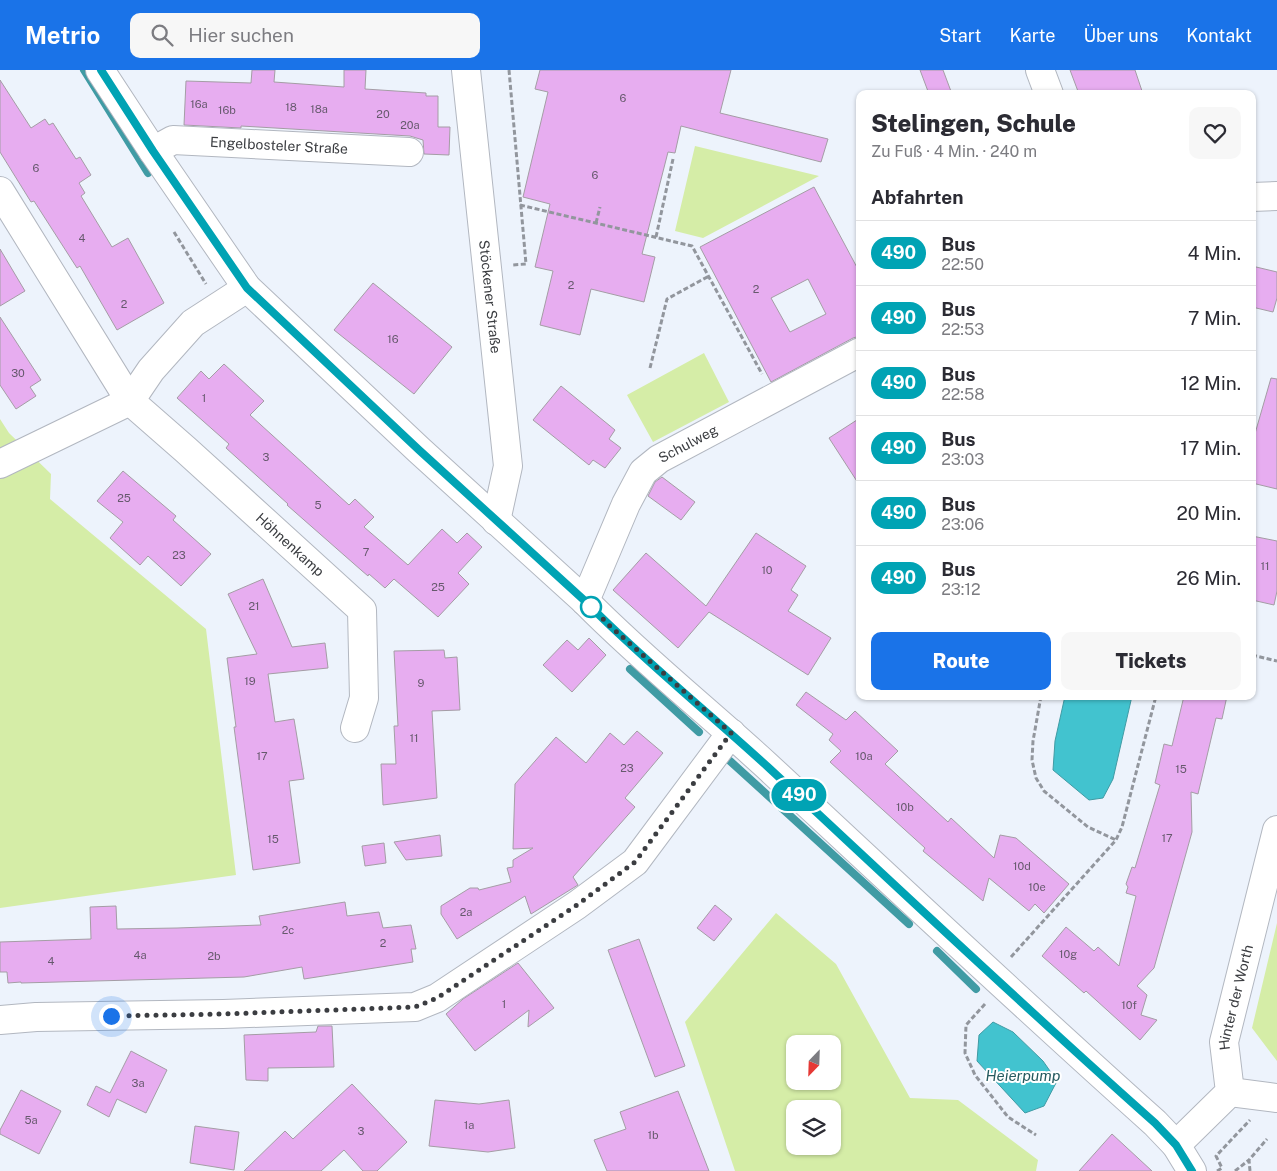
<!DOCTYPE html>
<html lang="de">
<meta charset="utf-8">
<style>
:root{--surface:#fff;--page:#f7f7f7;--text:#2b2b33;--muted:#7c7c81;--line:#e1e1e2;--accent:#1a73e8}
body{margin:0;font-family:"Public Sans",sans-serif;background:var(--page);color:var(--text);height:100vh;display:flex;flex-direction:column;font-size:19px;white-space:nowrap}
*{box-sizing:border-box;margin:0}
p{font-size:16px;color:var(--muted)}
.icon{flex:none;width:28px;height:28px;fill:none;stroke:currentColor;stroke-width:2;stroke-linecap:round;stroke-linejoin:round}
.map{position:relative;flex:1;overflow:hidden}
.panel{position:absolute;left:856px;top:20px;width:400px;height:610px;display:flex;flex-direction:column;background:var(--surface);border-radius:10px;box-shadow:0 1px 4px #0004}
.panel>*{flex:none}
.badge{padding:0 10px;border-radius:16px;font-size:18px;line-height:32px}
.needle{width:32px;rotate:203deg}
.tools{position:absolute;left:786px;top:965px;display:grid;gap:10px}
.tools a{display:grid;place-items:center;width:55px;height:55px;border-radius:10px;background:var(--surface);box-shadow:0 1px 4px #0004;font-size:25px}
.you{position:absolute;width:25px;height:25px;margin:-12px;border:4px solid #fff;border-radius:50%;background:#1a73e8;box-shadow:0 0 0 8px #1a73e833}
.map>.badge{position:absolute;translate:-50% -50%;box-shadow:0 0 0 2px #fff}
h2{padding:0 15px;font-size:19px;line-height:45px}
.round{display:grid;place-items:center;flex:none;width:52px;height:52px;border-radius:10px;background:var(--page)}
.head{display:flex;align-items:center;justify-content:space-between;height:85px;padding:0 15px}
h1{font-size:24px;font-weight:800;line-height:38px}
.button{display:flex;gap:10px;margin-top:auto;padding:10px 15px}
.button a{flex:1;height:58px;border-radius:10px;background:var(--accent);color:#fff;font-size:20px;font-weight:800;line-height:58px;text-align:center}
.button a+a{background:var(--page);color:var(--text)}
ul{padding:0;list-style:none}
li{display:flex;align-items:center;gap:15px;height:65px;padding:0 15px;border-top:1px solid var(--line)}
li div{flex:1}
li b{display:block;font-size:19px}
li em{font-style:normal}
li .badge{min-width:55px;font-weight:700;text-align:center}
header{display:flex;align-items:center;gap:30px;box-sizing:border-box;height:70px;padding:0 25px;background:var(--accent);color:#fff}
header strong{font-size:24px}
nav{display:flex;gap:28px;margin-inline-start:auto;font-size:18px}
.search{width:350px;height:45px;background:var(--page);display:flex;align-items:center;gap:12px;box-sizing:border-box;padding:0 18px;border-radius:10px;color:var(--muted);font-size:19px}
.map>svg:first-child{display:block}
.green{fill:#d5eda7;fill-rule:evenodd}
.water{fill:#42c3cf;stroke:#409ba4}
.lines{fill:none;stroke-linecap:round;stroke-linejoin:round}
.stream{stroke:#409ba4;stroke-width:8}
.building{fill:#e7adf0;stroke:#a49da5;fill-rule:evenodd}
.minor-casing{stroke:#b2b7c0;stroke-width:30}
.path{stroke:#92969d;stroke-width:3;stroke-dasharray:5 2.5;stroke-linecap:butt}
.minor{stroke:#fff;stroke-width:28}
.line-casing{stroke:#fff;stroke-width:11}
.line{stroke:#00a3b4;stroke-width:8}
.walk{stroke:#3b3d41;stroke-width:5;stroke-dasharray:0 9}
.stop-dot{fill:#fff;stroke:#00a3b4;stroke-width:2.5}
.labels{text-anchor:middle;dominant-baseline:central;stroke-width:4;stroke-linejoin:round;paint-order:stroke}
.number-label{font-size:11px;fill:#66596d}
.street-label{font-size:14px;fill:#3b3d41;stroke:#fff}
.water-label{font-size:15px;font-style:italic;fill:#255a5f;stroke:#fff}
</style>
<header>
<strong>Metrio</strong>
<div class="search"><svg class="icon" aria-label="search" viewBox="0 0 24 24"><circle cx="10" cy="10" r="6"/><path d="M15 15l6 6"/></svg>Hier suchen</div>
<nav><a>Start</a><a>Karte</a><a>Über uns</a><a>Kontakt</a></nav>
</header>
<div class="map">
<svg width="1277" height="1101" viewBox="0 0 1277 1101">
<rect width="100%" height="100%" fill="#edf3fc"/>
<path class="green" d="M695,76L819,106L703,168L675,161Z
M704,283L729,332L653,372L627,325Z
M0,349L9,363L51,404L50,429L206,559L236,805L0,838Z
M776,843L836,894L910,1028L958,1030L1038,1090L1036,1101H735L685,952ZM795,974H832V1011H795ZM795,1039H832V1076H795Z
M1277,853V991L1252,958Z"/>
<path class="water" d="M1065,626H1132L1113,709L1103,728L1089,730L1053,700L1055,671Z
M993,952L1013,962L1043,991L1057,1011L1044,1036L1025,1043L977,991L979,965Z"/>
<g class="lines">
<path class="stream" d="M84,0L148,103
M630,599L699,662
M730,691L909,854
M937,881L976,919"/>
</g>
<path class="building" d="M252,0H275L274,12L344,17V0H366L365,19L426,23V26H438V57H450L449,85L424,84L423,70L410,66L241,56V58L184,55L186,11L251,13Z
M540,0H731L720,43L828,69L821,92L681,56L675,83L668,82L642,184L655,187L644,232L591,219L580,265L540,255L553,201L535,197L550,134L523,127L548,22L535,19Z
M920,0H943L952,24H929Z
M1070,0H1135L1143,24H1079Z
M0,10L31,58L45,49L49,55L53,53L76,89L80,87L91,105L79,113L85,123L81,126L112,177L128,168L164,233L117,260L80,196L77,198L34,131L31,132L0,82Z
M814,117L860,203V266L853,268L771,312L700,177ZM808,209L826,244L790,262L771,228Z
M0,179L25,221L0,236Z
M1252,196L1277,202V228L1273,242L1252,237Z
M373,213L452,277L414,324L334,260Z
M0,247L41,310L30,317L36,326L16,339L0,315Z
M224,294L264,331L250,345L349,435L355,429L374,447L364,457L408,495L442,459L457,473L467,463L482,477L458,503L469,514L438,547L394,509L385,518L369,504L368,506L361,500L287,435L288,434L226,378L229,374L177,328L201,301L209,309Z
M1271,308L1277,309V419L1252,413V374Z
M561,316L615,360L609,369L621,378L605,398L593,390L589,395L533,350Z
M860,348V416L829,368Z
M123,401L176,446L173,450L211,484L181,516L148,486L140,495L110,468L123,452L97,431Z
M662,407L695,432L681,450L648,426L655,412Z
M756,463L806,496L791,520L798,525L788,541L831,568L808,605L709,542L678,578L613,520L646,483L706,536Z
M1252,466L1277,471V521L1274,535L1252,530Z
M263,509L292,577L325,573L328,598L268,604L275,652L294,649L304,709L289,711L300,793L253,800L234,657H236L227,588L257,584L228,524Z
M589,568L606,585L572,622L543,595L567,570L578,580Z
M444,580L445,588L457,587L460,640L432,641L437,728L383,735L381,694H396L394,656H398L394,581Z
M806,622L846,650L855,641L898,681L885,694L948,752L951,748L994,788L1000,765L1016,768L1069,814L1044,843L1035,834L1029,841L989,808L983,831L923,781L925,778L830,692L841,681L829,670L833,664L796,635Z
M1184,626H1227L1222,649L1216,648L1198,724L1191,722L1192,762L1154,898L1137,916L1147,925L1141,945L1157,950L1140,970L1086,921L1084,923L1042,886L1066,857L1094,881L1098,877L1119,896L1136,826L1126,823L1128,817L1126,814L1132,797L1135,798L1160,715L1155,713L1164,674L1172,676Z
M637,661L663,683L625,728L635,737L573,807L578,815L531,844L525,826L457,869L441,844V836L470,818H478L479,820L511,812L507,798L513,797V790L533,778L513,779L515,714L556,667L586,693L610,663L624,675Z
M440,765L442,786L406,790L394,772Z
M384,773L386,793L365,796L362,776Z
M345,832L347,846L379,842L383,858L411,855L416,879H411L413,892L304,909L302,897L244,907L21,913V912L8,913L7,902H0V872L91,869L90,837L116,836L117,859L177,858L261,855L259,846Z
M715,835L732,849L714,871L697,858Z
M639,869L685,996L655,1007L608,880Z
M518,893L554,938L528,957L529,940L475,981L446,944L463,929Z
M318,956H332L334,997L268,998V1011L246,1010L244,965L316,962Z
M131,981L167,1000L146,1043L117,1029L109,1047L87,1035L96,1016L110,1023Z
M352,1014L407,1072L377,1101H363L344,1080L321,1101H244L285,1061L293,1069Z
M21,1020L61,1041L39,1084L0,1064V1060Z
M678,1021L709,1101H607L594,1070L626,1059L620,1042Z
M435,1030L479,1034L509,1030L515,1078L488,1082L429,1076Z
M195,1056L239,1062L234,1100L190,1093Z
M1112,1064L1152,1101H1079Z"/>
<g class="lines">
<g class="minor-casing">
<g id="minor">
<path d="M100,0L153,81L247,218L419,380L585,531C642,589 706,640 766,695C895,815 1024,936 1155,1053L1176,1075L1192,1101"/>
<path id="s1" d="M466,0L508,396L496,451"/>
<path d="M1040,0L1049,24"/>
<path id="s2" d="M153,81L173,70L409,82"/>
<path id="s3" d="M0,121L130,331L186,380L362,540L364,628L355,658"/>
<path d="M1252,127L1277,126"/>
<path d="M0,394L130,331L151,300L193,253L247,218"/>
<path id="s4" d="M585,531L626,434L643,402L659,389L860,282"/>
<path d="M0,950L36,947L223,944L415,937L437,928L577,835L635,792L731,663"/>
<path d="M1230,1022L1277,1028"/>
<path id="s5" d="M1176,1075L1230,1022L1224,972L1277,760"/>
</g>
</g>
<path class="path" d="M509,0L526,194L512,195
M520,135L692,176L762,304
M596,153L600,137
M174,162L206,214
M656,167L673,89
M650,298L667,229L709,206
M1252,585L1277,591
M1041,626L1033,671L1032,690L1036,708L1044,721L1088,757L1116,770
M1011,887L1116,770L1122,757L1156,626
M985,934L966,955L965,983L975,1005L1008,1047L1036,1065
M1217,1101L1222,1098L1216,1086L1250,1050
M1235,1101L1249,1090
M1250,1101L1249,1090L1267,1069"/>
<use href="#minor" class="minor"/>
</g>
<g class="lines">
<g class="line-casing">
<path id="line" d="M101,0L153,81L247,218L419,380L585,531C643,590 708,642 769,698C897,817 1024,937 1155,1053L1176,1075L1192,1101"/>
</g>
<use href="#line" class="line"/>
<path class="walk" d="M111,946L223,944L415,937L437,928L577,835L635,792L731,663L610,556L585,531L591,537"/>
</g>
<circle class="stop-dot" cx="591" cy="537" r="10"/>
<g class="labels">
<g class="number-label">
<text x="623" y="28">6</text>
<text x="199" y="34">16a</text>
<text x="291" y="37">18</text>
<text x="319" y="39">18a</text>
<text x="227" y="40">16b</text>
<text x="383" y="44">20</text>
<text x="410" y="55">20a</text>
<text x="36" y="98">6</text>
<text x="595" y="105">6</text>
<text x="82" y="168">4</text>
<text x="571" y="215">2</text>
<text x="756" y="219">2</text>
<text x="124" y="234">2</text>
<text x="393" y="269">16</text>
<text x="18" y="303">30</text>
<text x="204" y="328">1</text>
<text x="266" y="387">3</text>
<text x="124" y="428">25</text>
<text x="318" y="435">5</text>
<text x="366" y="482">7</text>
<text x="179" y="485">23</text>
<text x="1265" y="496">11</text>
<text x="767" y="500">10</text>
<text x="438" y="517">25</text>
<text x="254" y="536">21</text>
<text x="250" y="611">19</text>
<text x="421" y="613">9</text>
<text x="414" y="668">11</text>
<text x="262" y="686">17</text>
<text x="864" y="686">10a</text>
<text x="627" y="698">23</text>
<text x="1181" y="699">15</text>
<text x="905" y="737">10b</text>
<text x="1167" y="768">17</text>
<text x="273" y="769">15</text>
<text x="1022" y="796">10d</text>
<text x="1037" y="817">10e</text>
<text x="466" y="842">2a</text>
<text x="288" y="860">2c</text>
<text x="383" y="873">2</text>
<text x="1068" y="884">10g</text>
<text x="140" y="885">4a</text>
<text x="214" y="886">2b</text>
<text x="51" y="891">4</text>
<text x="504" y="934">1</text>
<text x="1129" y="935">10f</text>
<text x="138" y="1013">3a</text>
<text x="31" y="1050">5a</text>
<text x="469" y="1055">1a</text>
<text x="361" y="1061">3</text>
<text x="653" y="1065">1b</text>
</g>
<g class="street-label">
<text stroke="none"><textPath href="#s2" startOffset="129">Engelbosteler Straße</textPath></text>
<text stroke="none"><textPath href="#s1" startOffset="228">Stöckener Straße</textPath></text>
<text stroke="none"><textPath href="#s4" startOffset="195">Schulweg</textPath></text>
<text stroke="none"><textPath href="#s3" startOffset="462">Höhnenkamp</textPath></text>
<text stroke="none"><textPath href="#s5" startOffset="172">Hinter der Worth</textPath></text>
</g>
<g class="water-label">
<text x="1023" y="1005">Heierpump</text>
</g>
</g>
</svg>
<div class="tools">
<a><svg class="needle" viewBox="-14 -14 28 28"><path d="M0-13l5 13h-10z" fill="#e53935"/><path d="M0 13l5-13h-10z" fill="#7c7c81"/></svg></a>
<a><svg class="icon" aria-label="layers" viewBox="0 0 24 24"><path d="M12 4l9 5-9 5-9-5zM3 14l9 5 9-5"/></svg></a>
</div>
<div class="you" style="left:111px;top:946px"></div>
<b class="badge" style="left:799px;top:725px;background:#00a3b4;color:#fff">490</b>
<section class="panel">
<div class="head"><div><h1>Stelingen, Schule</h1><p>Zu Fuß · 4 Min. · 240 m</p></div><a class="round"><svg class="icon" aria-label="heart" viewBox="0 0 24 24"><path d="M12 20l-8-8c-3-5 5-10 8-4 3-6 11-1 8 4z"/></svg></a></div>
<h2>Abfahrten</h2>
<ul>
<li><span class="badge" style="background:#00a3b4;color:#fff">490</span><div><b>Bus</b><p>22:50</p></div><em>4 Min.</em></li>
<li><span class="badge" style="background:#00a3b4;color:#fff">490</span><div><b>Bus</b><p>22:53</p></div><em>7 Min.</em></li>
<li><span class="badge" style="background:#00a3b4;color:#fff">490</span><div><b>Bus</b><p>22:58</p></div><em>12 Min.</em></li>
<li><span class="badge" style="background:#00a3b4;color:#fff">490</span><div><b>Bus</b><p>23:03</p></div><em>17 Min.</em></li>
<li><span class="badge" style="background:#00a3b4;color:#fff">490</span><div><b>Bus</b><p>23:06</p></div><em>20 Min.</em></li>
<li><span class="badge" style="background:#00a3b4;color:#fff">490</span><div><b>Bus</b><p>23:12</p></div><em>26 Min.</em></li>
</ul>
<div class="button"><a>Route</a><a>Tickets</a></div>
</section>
</div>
